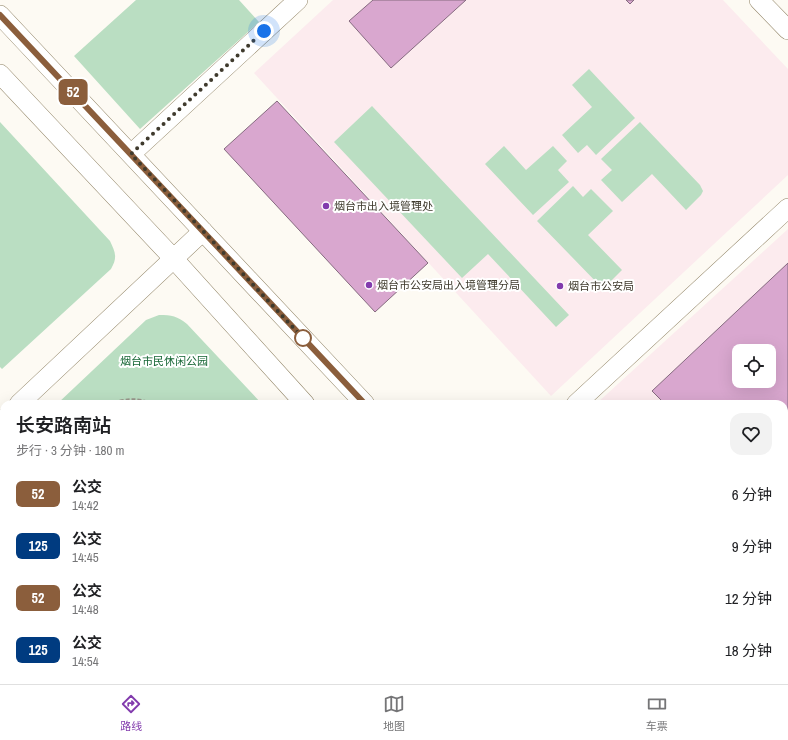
<!DOCTYPE html>
<html lang="zh">
<meta charset="utf-8">
<style>
:root{--surface:#fff;--page:#f2f2f2;--text:#202124;--muted:#757577;--line:#e0e0e0;--accent:#823bad}
body{margin:0;font-family:"Archivo Narrow","Noto Sans SC",sans-serif;background:var(--page);color:var(--text);height:100vh;display:flex;flex-direction:column;font-size:15px;white-space:nowrap}
*{box-sizing:border-box;margin:0}
p{font-size:13px;color:var(--muted)}
.icon{flex:none;width:22px;height:22px;fill:none;stroke:currentColor;stroke-width:2;stroke-linecap:round;stroke-linejoin:round}
.map{position:relative;flex:1;overflow:hidden}
.side{position:absolute;left:0px;top:400px;width:788px;height:284px;display:flex;flex-direction:column;background:var(--surface);border-radius:12px 12px 0 0;box-shadow:0 4px 16px #0002}
.side>*{flex:none}
.badge{padding:0 8px;border-radius:6px;font-size:14px;line-height:26px}
.tools{position:absolute;left:732px;top:344px;display:grid;gap:8px}
.tools a{display:grid;place-items:center;width:44px;height:44px;border-radius:8px;background:var(--surface);box-shadow:0 4px 16px #0002;font-size:20px}
.you{position:absolute;width:20px;height:20px;margin:-10px;border:3px solid #fff;border-radius:50%;background:#1a73e8;box-shadow:0 0 0 6px #1a73e833}
.map>.badge{position:absolute;translate:-50% -50%;box-shadow:0 0 0 2px #fff}
.round{display:grid;place-items:center;flex:none;width:42px;height:42px;border-radius:12px;background:var(--page)}
.head{display:flex;align-items:center;justify-content:space-between;height:68px;padding:0 16px}
h1{font-size:19px;font-weight:600;line-height:30px}
ul{padding:0;list-style:none}
li{display:flex;align-items:center;gap:12px;height:52px;padding:0 16px}
li div{flex:1}
li b{display:block;font-size:15px}
li em{font-style:normal}
li .badge{min-width:44px;font-weight:700;text-align:center}
.tab-bar{display:flex;justify-content:space-around;align-items:center;height:56px;border-top:1px solid var(--line);background:var(--surface);font-size:11px;color:var(--muted)}
.tab-bar a{display:grid;justify-items:center;gap:2px}
.tab-bar .on{color:var(--accent)}
.map>svg:first-child{display:block}
.commercial{fill:#fcebee;fill-rule:evenodd}
.green{fill:#badec2}
.building{fill:#d9a7cf;stroke:#856a7f;fill-rule:evenodd}
.lines{fill:none;stroke-linecap:round;stroke-linejoin:round}
.minor-casing{stroke:#908365;stroke-width:20}
.path{stroke:#9a968b;stroke-width:2.5;stroke-dasharray:4 2;stroke-linecap:butt}
.minor{stroke:#fff;stroke-width:19}
.line-casing{stroke:#fff;stroke-width:9}
.line{stroke:#8b5e3c;stroke-width:6}
.walk{stroke:#3f3a2d;stroke-width:4;stroke-dasharray:0 7.2}
.poi-dot{fill:#823bad;stroke:#fff;stroke-width:1.5}
.stop-dot{fill:#fff;stroke:#8b5e3c;stroke-width:2}
.labels{text-anchor:middle;dominant-baseline:central;stroke-width:4;stroke-linejoin:round;paint-order:stroke}
.poi-label{font-size:11px;fill:#3f3a2d;stroke:#fff;text-anchor:start}
.park-label{font-size:11px;fill:#156534;stroke:#fff}
</style>
<div class="map">
<svg width="788" height="684" viewBox="0 0 788 684">
<rect width="100%" height="100%" fill="#fdfaf3"/>
<path class="commercial" d="M333,0H723L788,69V175L551,396L254,73Z
M788,229V631L784,635V404H596ZM739,351H769V381H739Z"/>
<path class="green" d="M136,0H239L259,22L140,129L74,56Z
M589,69L635,118L596,155L587,145L578,153L562,135L592,107L572,85Z
M372,106L569,315L556,327L488,254L462,278L334,142Z
M0,122L110,241C115,252 118,257 111,269L2,369L0,367Z
M640,122L700,185L703,191L701,195L686,210L652,174L622,202L601,180L612,170L601,159Z
M504,146L526,170L553,146L567,161L558,170L569,182L533,215L485,164Z
M573,186L583,197L591,189L613,211L588,235L622,270L603,289L537,221Z
M159,315C172,315 177,316 187,324L262,404H57L146,320Z
M4,455V680H518L522,684H0V458Z
M788,648V684H655L651,680H784V651Z"/>
<path class="building" d="M373,0H466L391,68L349,21Z
M626,0H634L630,4Z
M277,101L428,263L375,312L224,149Z
M788,263V539L784,535V404H665L652,391ZM739,351H769V381H739Z"/>
<g class="lines">
<g class="minor-casing">
<path id="minor" d="M759,0L788,30
M0,15L365,404
M0,74L173,258L305,404
M131,154L298,0
M19,404L203,231
M576,404L788,208
M0,422L4,419
M784,611L785,613L788,610
M569,680L572,684
M619,680L622,684"/>
</g>
<path class="path" d="M108,404C128,398 136,398 156,404
M442,680V684"/>
<use href="#minor" class="minor"/>
</g>
<g class="lines">
<g class="line-casing">
<path id="line" d="M0,15L365,404"/>
</g>
<use href="#line" class="line"/>
<path class="walk" d="M264,31L131,154L303,338"/>
</g>
<g class="poi-dot">
<circle cx="326" cy="206" r="4"/>
<circle cx="369" cy="285" r="4"/>
<circle cx="560" cy="286" r="4"/>
</g>
<circle class="stop-dot" cx="303" cy="338" r="8"/>
<g class="labels">
<g class="poi-label">
<text x="334" y="206">烟台市出入境管理处</text>
<text x="377" y="285">烟台市公安局出入境管理分局</text>
<text x="568" y="286">烟台市公安局</text>
</g>
<g class="park-label">
<text x="164" y="361">烟台市民休闲公园</text>
</g>
</g>
</svg>
<div class="tools">
<a><svg class="icon" aria-label="locate" viewBox="0 0 24 24"><circle cx="12" cy="12" r="6"/><path d="M12 2v4M12 18v4M2 12h4M18 12h4"/></svg></a>
</div>
<div class="you" style="left:264px;top:31px"></div>
<b class="badge" style="left:73px;top:92px;background:#8b5e3c;color:#fff">52</b>
<section class="side">
<div class="head"><div><h1>长安路南站</h1><p>步行 · 3 分钟 · 180 m</p></div><a class="round"><svg class="icon" aria-label="heart" viewBox="0 0 24 24"><path d="M12 20l-8-8c-3-5 5-10 8-4 3-6 11-1 8 4z"/></svg></a></div>
<ul>
<li><span class="badge" style="background:#8b5e3c;color:#fff">52</span><div><b>公交</b><p>14:42</p></div><em>6 分钟</em></li>
<li><span class="badge" style="background:#003b80;color:#fff">125</span><div><b>公交</b><p>14:45</p></div><em>9 分钟</em></li>
<li><span class="badge" style="background:#8b5e3c;color:#fff">52</span><div><b>公交</b><p>14:48</p></div><em>12 分钟</em></li>
<li><span class="badge" style="background:#003b80;color:#fff">125</span><div><b>公交</b><p>14:54</p></div><em>18 分钟</em></li>
</ul>
</section>
</div>
<nav class="tab-bar">
<a class="on"><svg class="icon" aria-label="directions" viewBox="0 0 24 24"><path d="M12 3l9 9-9 9-9-9zM9 14v-3h6M13 9l2 2-2 2"/></svg>路线</a>
<a><svg class="icon" aria-label="map" viewBox="0 0 24 24"><path d="M3 6l6-2 6 2 6-2v14l-6 2-6-2-6 2zM9 4v14M15 6v14"/></svg>地图</a>
<a><svg class="icon" aria-label="tickets" viewBox="0 0 24 24"><path d="M3 7h18v10H3zM15 7v10"/></svg>车票</a>
</nav>
